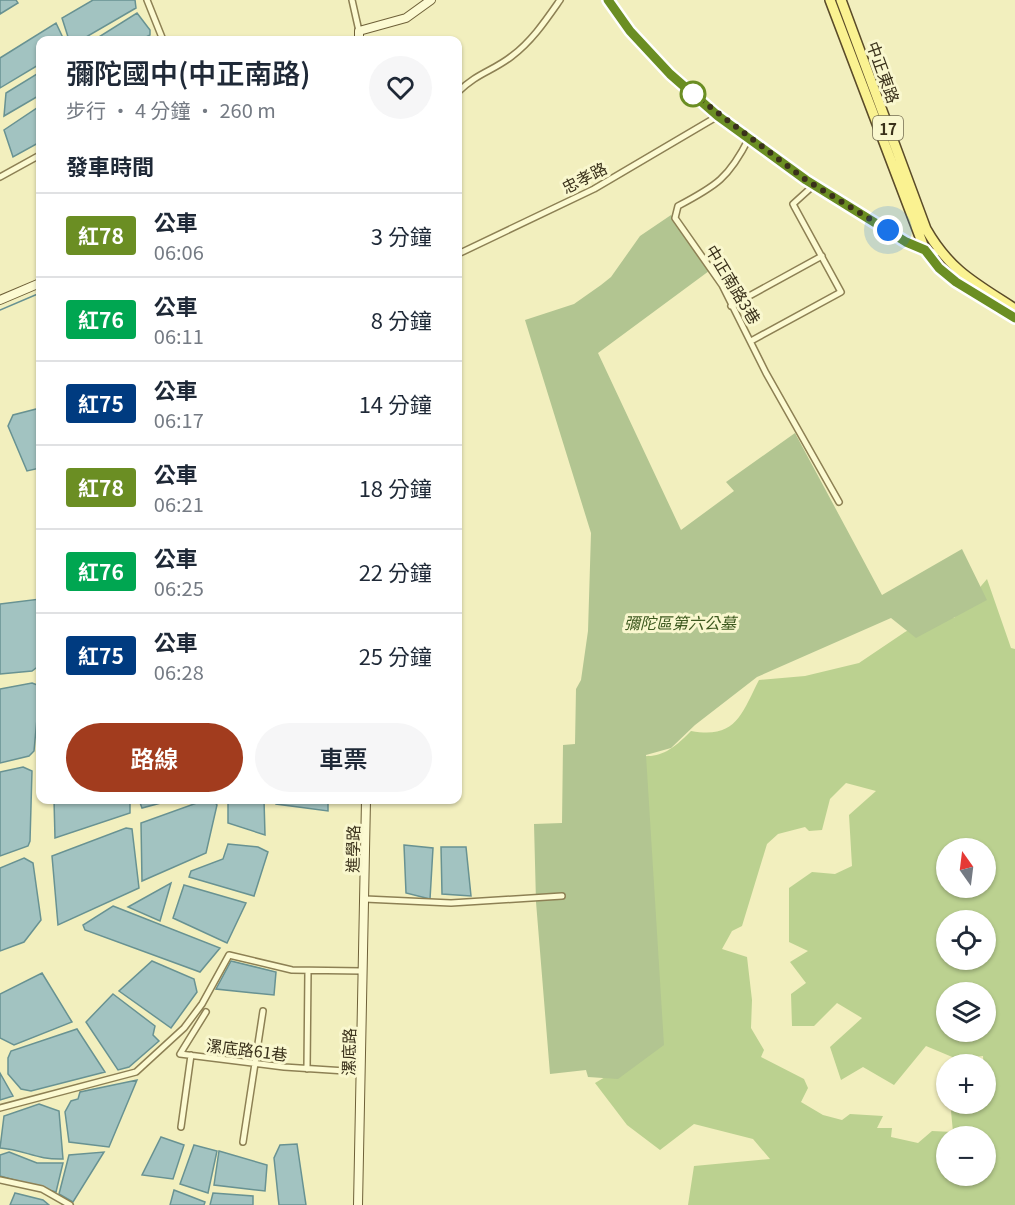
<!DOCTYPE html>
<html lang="zh-TW">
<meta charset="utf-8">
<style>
:root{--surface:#fff;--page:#f6f6f7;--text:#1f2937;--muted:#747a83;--line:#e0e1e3;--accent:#a23c1e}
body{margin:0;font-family:Georgia,"Noto Sans TC",serif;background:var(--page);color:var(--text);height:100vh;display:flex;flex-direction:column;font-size:22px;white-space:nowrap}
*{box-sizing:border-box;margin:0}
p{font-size:20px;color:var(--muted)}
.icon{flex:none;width:33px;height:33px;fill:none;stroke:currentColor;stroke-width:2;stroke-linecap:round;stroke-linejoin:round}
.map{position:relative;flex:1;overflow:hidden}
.panel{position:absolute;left:36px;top:36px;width:426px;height:768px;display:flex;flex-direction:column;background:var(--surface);border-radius:12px;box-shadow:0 2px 4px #0004}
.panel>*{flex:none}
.badge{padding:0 12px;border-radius:4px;font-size:21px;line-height:39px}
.needle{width:39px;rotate:346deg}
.tools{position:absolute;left:936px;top:838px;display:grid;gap:12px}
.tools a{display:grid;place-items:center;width:60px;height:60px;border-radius:50%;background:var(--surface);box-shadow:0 2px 4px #0004;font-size:30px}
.you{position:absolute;width:30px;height:30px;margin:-15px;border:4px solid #fff;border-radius:50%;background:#1a73e8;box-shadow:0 0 0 9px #1a73e833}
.map>.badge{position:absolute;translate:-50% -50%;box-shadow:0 0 0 3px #fff}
h2{padding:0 30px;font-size:22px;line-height:54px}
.round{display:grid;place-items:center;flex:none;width:63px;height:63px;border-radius:32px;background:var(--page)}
.summary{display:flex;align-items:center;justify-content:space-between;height:102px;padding:0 30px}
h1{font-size:28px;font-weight:600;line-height:45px}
.primary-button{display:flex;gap:12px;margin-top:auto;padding:12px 30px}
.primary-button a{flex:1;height:69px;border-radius:36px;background:var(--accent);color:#fff;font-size:24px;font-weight:600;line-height:69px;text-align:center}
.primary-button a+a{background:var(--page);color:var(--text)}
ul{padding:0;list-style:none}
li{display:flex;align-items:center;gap:18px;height:84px;padding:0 30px;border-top:2px solid var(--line)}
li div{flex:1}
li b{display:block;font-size:22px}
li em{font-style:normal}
li .badge{min-width:66px;font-weight:700;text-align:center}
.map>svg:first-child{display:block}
.green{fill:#bbd190;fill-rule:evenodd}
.cemetery{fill:#b2c591}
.water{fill:#a2c3c1;stroke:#689292;stroke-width:1.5}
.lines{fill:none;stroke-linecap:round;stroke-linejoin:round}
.stream{stroke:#689292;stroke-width:1.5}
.street-casing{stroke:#8d8054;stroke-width:8}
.secondary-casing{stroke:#6e6038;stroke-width:10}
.primary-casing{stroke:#5a4b29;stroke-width:12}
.street{stroke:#fcfad2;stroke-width:5}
.secondary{stroke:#fcfad2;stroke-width:8}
.primary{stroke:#faf291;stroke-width:9}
.line-casing{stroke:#fff;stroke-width:14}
.line{stroke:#6b8e23;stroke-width:9}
.walk{stroke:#3a311b;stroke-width:6;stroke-dasharray:0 10.8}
.stop-dot{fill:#fff;stroke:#6b8e23;stroke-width:3}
.labels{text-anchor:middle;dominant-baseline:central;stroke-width:6;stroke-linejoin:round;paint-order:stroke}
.shield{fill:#f9f7ce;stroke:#736c51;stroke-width:1.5}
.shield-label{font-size:15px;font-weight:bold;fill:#3a311b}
.street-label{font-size:16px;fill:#3a311b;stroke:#f9f7ce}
.park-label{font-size:16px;font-style:italic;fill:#3d591f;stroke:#f9f7ce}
</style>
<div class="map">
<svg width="1015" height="1205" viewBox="0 0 1015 1205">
<rect width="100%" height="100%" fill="#f2efbe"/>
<path class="green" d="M987,579L1011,648L1015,649V1205H688L694,1166L770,1159L753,1139L694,1124L660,1150L627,1125L595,1083L622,1067L610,752C651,758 661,762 691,731C736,739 741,715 759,680L805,676L859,663L905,632L941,613L954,618ZM846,783L876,791L849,815L852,866L835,874L812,872L789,888V942L808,951L790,962L806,983L791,994L792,1026H814L837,1003L862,1018L830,1047L841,1080L863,1067L894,1085L926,1046L957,1059L983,1056L986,1104H958L951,1111L953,1132L932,1131L918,1143L891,1137L892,1128H877L883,1116L850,1114L842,1120L823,1115L801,1102L808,1088L804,1079L761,1057L764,1050L751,1028L752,1000L747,957L722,949L732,931L742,926L767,844L778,834L805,827L809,831L822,830L830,799ZM946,849H986V888H946ZM946,921H986V960H946ZM946,993H986V1032H946ZM946,1137H986V1176H946Z"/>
<path class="cemetery" d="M671,215L709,271L598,353L681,530L734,491L726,482L795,433L882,595L962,549L987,600L916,638L891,618L757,677L695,725L671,748L646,755L664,1045L618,1079L588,1077L586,1070L550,1074L536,902L534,824L562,823L563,745L575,744L576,689L581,680L588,631L591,533L525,320L574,304L601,285L611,277L640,236Z"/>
<path class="water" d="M0,0H16L18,3L0,14Z
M93,0H135L136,8L81,40H69L62,18Z
M137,13L150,30V35L140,40H94Z
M56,23L64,40H40V64L0,88V58Z
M40,72V95L4,116L6,93Z
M40,106V142L13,157L4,130Z
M40,408V468L27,471L8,426L13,415Z
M40,599V665L32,671L0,674V604Z
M32,683L40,686L34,751L29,756L0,763V689Z
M23,767L32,771L30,841L28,846L0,856V772Z
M54,800H130V813L55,838Z
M139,800H172L142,808Z
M205,800H213L217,805L206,853L142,881L141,823Z
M228,800H264L265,835L228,823Z
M276,800H328V811L276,804Z
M126,828L132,829L139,888L58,925L52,856Z
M228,844L258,847L268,852L254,896L189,877L191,871L223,859Z
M404,845L433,848L430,899L406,893Z
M441,847H466L471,896L442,894Z
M24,858L33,863L41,920L24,942L0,951V868Z
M171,883L160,921L128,907Z
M184,885L246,903L227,943L173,918Z
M113,906L220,948L200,972L85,930L83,925Z
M152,961L194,979L197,992L171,1028L119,991Z
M231,961L276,972L274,995L216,989Z
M42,973L72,1022L14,1045L0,1038V994Z
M113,994L155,1026L153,1035L159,1041L129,1067L118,1070L86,1022Z
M77,1029L105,1072L31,1091L21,1089L8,1074V1058L11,1051Z
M0,1073L13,1096L0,1100Z
M137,1080L109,1147L69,1142L65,1112L71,1101L78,1099L80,1092Z
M39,1104L59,1111L63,1159C37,1160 25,1150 0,1148L4,1116Z
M161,1137L184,1145L173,1179L142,1175Z
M297,1144L306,1205H279L274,1158L280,1145Z
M194,1145L217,1151L208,1193L180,1184Z
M219,1151L267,1165L265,1191L214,1185Z
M9,1152L37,1163H63L56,1192L0,1176V1155Z
M104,1152L73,1202L59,1194L69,1155Z
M174,1190L205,1202L204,1205H170Z
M15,1193L43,1200L49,1205H10Z
M213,1193L253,1196V1205H210Z"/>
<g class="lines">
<path class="stream" d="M0,310L40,293"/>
<g class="street-casing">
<path id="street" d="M147,0L163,40
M352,0L359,31
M607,0C673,87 760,151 852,208C880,226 907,247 940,253
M458,92C477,73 493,71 512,56C532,41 546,20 560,0
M749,138C729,178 716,186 678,206L675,218L722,285L766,373L839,502
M0,177L40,155
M458,254L594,189L718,116
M731,306L822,256
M751,341L841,292L794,206L793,204L814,185
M365,899L451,903L562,896
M206,1012L180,1054L284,1067L361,1072
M307,1069L308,971
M0,1108L136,1072L184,1028L202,1004L229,955L292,970L362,971
M181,1127L191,1055
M243,1142L263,1011
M0,1180L42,1189L70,1205"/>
</g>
<g class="secondary-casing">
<path id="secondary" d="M359,40V31L406,18L431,0
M0,300L40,283
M358,1205L366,800"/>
</g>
<g class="primary-casing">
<path id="primary" d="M830,0L925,250C949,281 982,298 1015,318
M841,0L926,229C950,271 975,283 1015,309"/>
</g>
<use href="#street" class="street"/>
<use href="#secondary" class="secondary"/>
<use href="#primary" class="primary"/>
</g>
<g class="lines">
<g class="line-casing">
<path id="line" d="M608,0L630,31L670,74L718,116L806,180L906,242L925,250L939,268L956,282L1015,318"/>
</g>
<use href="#line" class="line"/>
<path class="walk" d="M693,94L806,180L888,230"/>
</g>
<circle class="stop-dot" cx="693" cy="94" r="12"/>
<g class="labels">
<rect class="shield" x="873" y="116" width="30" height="24" rx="4.5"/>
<g class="shield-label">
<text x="888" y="128">17</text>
</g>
<g class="street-label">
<text transform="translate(884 72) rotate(70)">中正東路</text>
<text transform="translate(584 177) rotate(-27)">忠孝路</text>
<text transform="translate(734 284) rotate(59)">中正南路3巷</text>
<text transform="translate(352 849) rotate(-89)">進學路</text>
<text transform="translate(247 1049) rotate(7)">漯底路61巷</text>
<text transform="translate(348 1052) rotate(-89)">漯底路</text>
</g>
<g class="park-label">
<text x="680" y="622">彌陀區第六公墓</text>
</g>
</g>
</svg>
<div class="tools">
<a><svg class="needle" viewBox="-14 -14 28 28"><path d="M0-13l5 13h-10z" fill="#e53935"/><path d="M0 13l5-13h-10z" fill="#747a83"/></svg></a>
<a><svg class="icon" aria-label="locate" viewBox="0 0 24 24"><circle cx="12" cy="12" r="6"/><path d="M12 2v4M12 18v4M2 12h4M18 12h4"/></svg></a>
<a><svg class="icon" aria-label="layers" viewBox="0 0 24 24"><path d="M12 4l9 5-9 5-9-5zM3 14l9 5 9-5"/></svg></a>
<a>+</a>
<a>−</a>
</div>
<div class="you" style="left:888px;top:230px"></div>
<section class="panel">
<div class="summary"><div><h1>彌陀國中(中正南路)</h1><p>步行 · 4 分鐘 · 260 m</p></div><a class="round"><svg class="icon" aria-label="heart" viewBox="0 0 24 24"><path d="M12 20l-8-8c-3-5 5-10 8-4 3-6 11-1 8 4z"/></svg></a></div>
<h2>發車時間</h2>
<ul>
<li><span class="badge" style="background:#6b8e23;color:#fff">紅78</span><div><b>公車</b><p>06:06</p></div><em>3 分鐘</em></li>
<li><span class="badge" style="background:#00a651;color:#fff">紅76</span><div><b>公車</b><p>06:11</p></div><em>8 分鐘</em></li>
<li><span class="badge" style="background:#003b80;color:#fff">紅75</span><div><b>公車</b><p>06:17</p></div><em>14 分鐘</em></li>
<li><span class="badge" style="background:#6b8e23;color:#fff">紅78</span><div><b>公車</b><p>06:21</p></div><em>18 分鐘</em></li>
<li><span class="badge" style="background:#00a651;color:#fff">紅76</span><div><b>公車</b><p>06:25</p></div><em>22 分鐘</em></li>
<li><span class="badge" style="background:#003b80;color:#fff">紅75</span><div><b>公車</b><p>06:28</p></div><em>25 分鐘</em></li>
</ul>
<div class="primary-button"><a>路線</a><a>車票</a></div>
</section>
</div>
